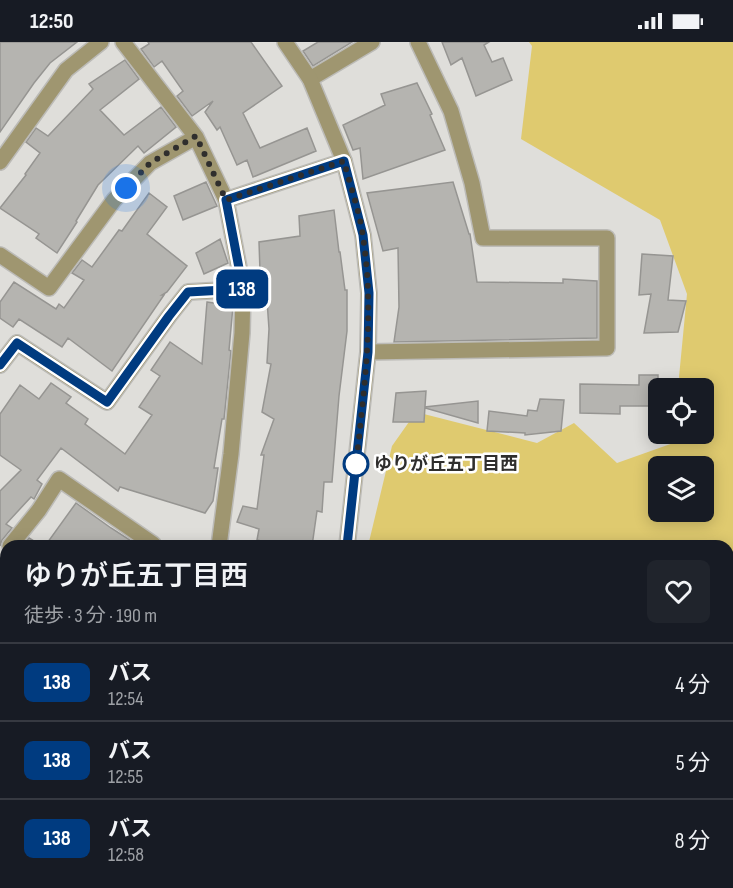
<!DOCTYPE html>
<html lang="ja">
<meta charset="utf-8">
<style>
:root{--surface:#171b24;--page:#20242c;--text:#f1f3f6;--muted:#9ea1a6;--line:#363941}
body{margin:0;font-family:"Sofia Sans Condensed","Noto Sans JP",sans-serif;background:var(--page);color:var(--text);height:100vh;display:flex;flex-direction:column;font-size:22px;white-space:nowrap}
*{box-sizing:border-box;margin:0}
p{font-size:20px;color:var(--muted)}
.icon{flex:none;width:33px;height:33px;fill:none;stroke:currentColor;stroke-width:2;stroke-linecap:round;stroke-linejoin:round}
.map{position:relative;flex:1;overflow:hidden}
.panel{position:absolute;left:0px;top:498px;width:734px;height:348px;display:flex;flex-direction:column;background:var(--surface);border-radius:18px 18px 0 0;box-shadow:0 3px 15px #0003}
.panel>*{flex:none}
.badge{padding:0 12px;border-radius:9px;font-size:21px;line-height:39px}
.buttons{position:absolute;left:648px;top:336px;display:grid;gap:12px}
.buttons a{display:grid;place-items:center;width:66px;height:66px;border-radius:9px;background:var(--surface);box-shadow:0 3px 15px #0003;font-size:30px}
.you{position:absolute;width:30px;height:30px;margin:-15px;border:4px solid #fff;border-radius:50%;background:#1a73e8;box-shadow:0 0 0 9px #1a73e833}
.map>.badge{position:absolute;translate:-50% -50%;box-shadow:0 0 0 3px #fff}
.round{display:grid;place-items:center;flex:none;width:63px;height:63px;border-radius:9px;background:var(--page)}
.overview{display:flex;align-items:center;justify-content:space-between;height:102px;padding:0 24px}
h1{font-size:28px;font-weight:600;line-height:45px}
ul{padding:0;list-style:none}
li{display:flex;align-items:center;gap:18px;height:78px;padding:0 24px;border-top:2px solid var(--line)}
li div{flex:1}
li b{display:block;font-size:22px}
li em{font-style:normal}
li .badge{min-width:66px;font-weight:700;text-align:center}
.status{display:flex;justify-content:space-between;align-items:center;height:42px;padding:0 30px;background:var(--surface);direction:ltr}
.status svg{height:16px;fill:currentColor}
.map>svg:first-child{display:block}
.green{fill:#dfca6f;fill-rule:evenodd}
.building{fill:#b5b4b0;stroke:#969592;stroke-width:1.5}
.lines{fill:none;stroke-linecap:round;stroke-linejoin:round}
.minor-casing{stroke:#bcbbb7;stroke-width:18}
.tertiary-casing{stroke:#bcbbb7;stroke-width:18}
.minor{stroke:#9f9670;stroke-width:15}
.tertiary{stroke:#9f9670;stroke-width:15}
.line-casing{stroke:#fff;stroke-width:14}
.line{stroke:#003b80;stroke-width:9}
.walk{stroke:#2f2e2d;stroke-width:6;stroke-dasharray:0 10.8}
.stop-dot{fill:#fff;stroke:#003b80;stroke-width:3}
.labels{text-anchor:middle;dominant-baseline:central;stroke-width:5;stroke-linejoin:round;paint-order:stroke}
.stop-label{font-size:18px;font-weight:bold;fill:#2f2e2d;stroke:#fff;text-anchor:start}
</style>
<div class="status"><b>12:50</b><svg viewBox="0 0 49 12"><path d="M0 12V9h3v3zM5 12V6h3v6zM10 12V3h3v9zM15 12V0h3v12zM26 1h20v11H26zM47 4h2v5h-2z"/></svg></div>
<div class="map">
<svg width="733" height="846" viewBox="0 0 733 846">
<rect width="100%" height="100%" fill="#dfdeda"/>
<path class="green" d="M529,0H733V846H324L328,840H728V504H368L392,404L416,370L537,401L574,381L617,421L693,394V392H704V346H682L679,335L687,252L660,178L521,97L532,4ZM658,424H704V470H658Z"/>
<path class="building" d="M0,0H77L50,21L34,41L0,90Z
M148,0H251L282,44L243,71L260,106L307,86L316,109L253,135L247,118L237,123L220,85L217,88L205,70L213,59L192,74L177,54L183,49L162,19L154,25L141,7L149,2Z
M318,0H352L313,24L303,9Z
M442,0H489L484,3L492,20L503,16L512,38L476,54L462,16L451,23Z
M125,18L139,37L100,68L124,93L161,65L176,85L144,111L138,104L98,143L76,179L77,180L57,211L36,196L39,192L0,166L26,133L25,132L40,111L26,100L36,86L48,94L93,47L89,42Z
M417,41L432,72L430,73L445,108L363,137L360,106L353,108L343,83L385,63L381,52Z
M206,140L217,164L183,178L174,154Z
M453,140L469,192H470L477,240L563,241V237L597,239V296L394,300L399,265L398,206L383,209L367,151Z
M149,151L167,165L147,192L187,224L167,250L162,253H164L112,329L68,296L62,305L19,277L13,285L0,276V260L14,240L56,267L59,262L64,266L84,238L72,231L82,218L92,225L119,188L122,189Z
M334,168L339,210H340L345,248H347V289L339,354L332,440H324L322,470L317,469L312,504H283L257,498L259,487L237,480L243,464L257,467L264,413H261L274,377L262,370L271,322L267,321L269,287L265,229H260L259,200L300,194L299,174Z
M220,197L228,221L204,232L196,211Z
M642,212L673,214L668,258L686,259L678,290L644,291L651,252L639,253Z
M207,260L233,264L229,308L231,309L224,377H222L214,426H218L213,459L205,471L120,445L118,449L61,406L37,438L42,442L34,457L31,455L6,482L12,486L2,498L0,504V449L21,428L0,413V372L20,343L39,357L51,341L71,355L66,361L88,377L85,382L125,412L152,373L139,365L160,334L151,328L170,300L202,322Z
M639,333H658V364H620V372L580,371V342L639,343Z
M426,349L424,380H393L396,351Z
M540,357L564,358L561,389L525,393V391L487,389L489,369L527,374L528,368L537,369Z
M478,359V381L425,366V365Z
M76,461L111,486L139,504H45Z
M29,496L42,504H23Z"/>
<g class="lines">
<g class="minor-casing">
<path id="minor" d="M123,0L196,95L226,158L243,247L242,291L231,412L219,504
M310,37L372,0
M0,120L66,28L101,0
M226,158L344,119
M0,213L49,246L114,158L150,121L196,95
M368,310L607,306V196H483L472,141L451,69L418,0
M0,323L17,301L107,360L169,274L188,250L243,247
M10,504L39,468L59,437L153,502L152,504
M0,666L6,664
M0,751L6,768
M55,840L60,846
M311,846L315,840"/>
</g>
<g class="tertiary-casing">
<path id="tertiary" d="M285,0L310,37L344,119L363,193L369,251L368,310L347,504
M148,846L152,840"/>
</g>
<use href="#minor" class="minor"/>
<use href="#tertiary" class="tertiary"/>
</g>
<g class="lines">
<g class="line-casing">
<path id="line" d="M0,323L17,301L107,360L169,274L188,250L243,247L226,158L344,119L363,193L369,251L368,310L347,504"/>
</g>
<use href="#line" class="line"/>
<path class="walk" d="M126,146L150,121L196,94L226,158L344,119C350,144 360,170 363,195C375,273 364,346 356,424V422"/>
</g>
<circle class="stop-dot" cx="356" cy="422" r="12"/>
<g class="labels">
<g class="stop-label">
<text x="374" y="422">ゆりが丘五丁目西</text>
</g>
</g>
</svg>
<div class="buttons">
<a><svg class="icon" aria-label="locate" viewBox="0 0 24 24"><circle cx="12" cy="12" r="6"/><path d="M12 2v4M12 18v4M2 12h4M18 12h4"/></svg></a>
<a><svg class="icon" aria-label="layers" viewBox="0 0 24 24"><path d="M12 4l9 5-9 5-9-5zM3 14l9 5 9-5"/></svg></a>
</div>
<div class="you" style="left:126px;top:146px"></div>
<b class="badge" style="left:242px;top:247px;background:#003b80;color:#fff">138</b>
<section class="panel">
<div class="overview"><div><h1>ゆりが丘五丁目西</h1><p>徒歩 · 3 分 · 190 m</p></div><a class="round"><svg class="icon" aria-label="heart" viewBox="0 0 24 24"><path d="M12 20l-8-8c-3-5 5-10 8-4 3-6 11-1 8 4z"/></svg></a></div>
<ul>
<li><span class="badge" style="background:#003b80;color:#fff">138</span><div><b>バス</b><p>12:54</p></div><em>4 分</em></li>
<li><span class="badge" style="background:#003b80;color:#fff">138</span><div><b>バス</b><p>12:55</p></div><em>5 分</em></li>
<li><span class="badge" style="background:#003b80;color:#fff">138</span><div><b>バス</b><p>12:58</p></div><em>8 分</em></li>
</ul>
</section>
</div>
